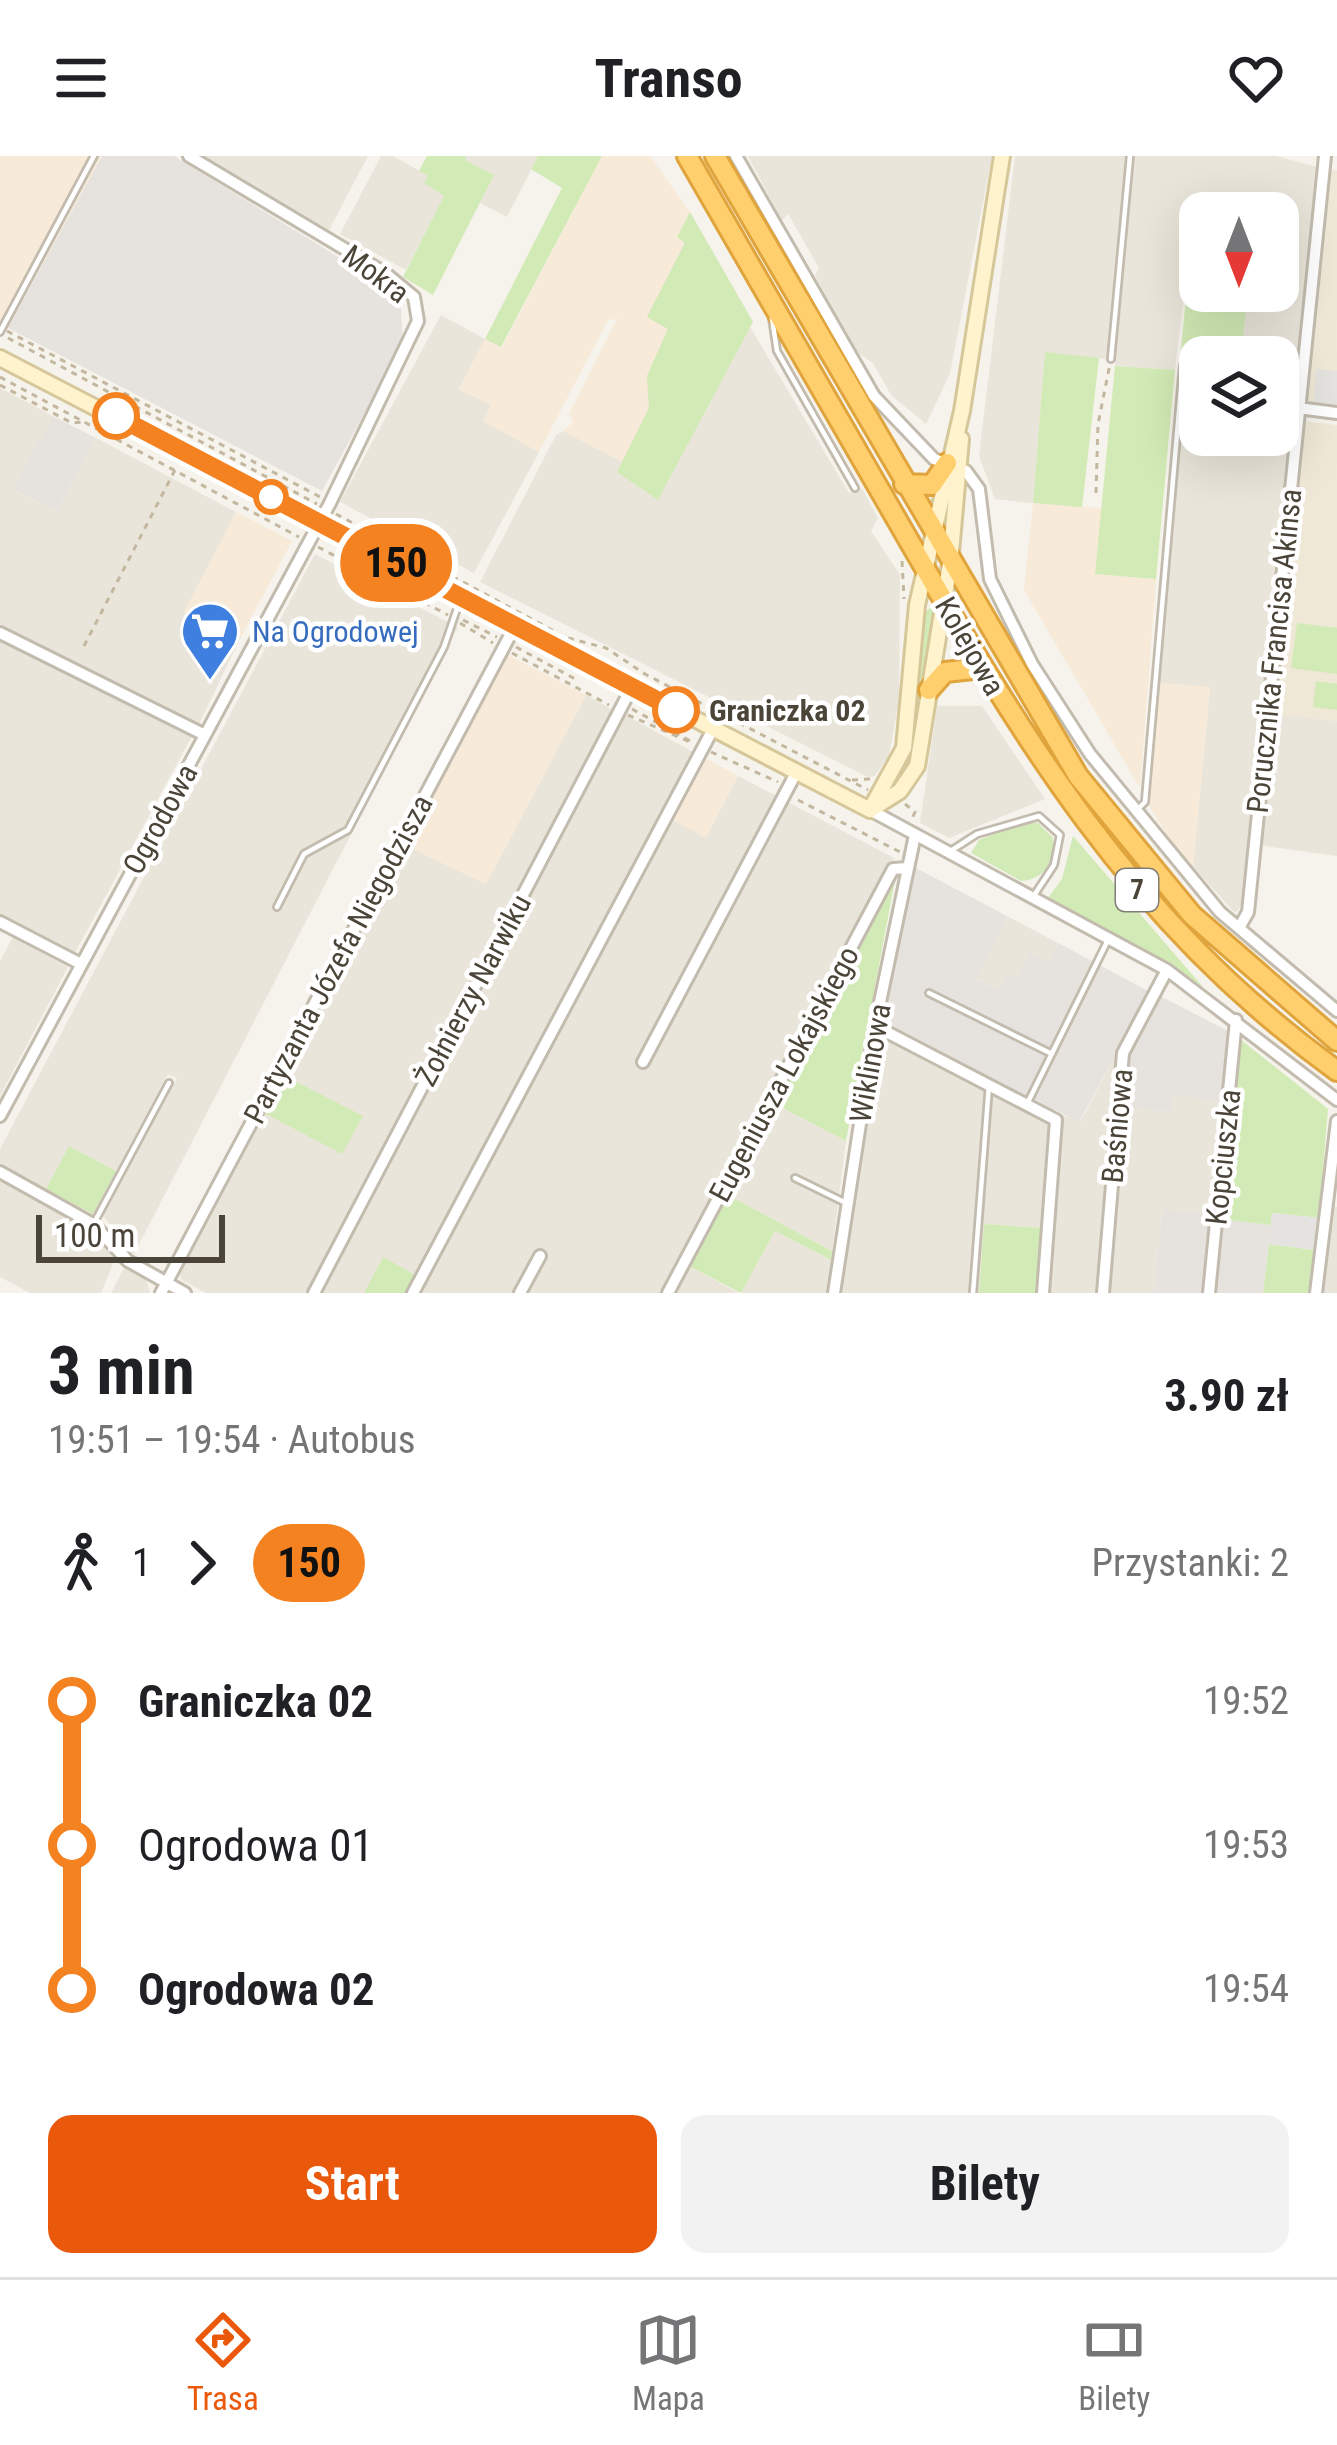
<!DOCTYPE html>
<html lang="pl">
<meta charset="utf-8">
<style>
:root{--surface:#fff;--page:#f2f2f2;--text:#202124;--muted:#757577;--line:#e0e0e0;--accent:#ea580c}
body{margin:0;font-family:"Roboto Condensed",sans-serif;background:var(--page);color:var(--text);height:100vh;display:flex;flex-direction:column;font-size:45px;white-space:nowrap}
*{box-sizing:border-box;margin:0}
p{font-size:39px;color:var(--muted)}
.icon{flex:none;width:66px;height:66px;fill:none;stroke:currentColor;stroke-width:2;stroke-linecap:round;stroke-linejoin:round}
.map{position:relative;height:1137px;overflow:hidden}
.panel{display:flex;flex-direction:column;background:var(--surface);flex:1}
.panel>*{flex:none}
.badge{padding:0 24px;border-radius:39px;font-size:42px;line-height:78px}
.needle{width:78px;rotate:180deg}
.tools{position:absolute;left:1179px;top:36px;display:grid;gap:24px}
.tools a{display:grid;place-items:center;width:120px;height:120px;border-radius:24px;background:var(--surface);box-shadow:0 12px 48px #0002;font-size:60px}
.scale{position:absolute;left:36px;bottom:30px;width:189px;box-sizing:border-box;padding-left:12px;border:6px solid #4b4439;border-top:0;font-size:33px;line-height:42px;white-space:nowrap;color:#4b4439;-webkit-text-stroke:9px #fff;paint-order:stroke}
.map>.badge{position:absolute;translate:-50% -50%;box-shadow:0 0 0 6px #fff}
.legs{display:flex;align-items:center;gap:18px;height:132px;padding:0 48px;font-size:39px}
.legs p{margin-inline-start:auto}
.summary{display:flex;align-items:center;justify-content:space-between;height:204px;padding:0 48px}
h1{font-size:66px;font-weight:700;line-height:90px}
.action{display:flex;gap:24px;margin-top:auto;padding:24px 48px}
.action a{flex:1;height:138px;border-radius:24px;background:var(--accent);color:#fff;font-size:48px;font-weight:700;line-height:138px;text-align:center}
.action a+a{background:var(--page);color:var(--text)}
ul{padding:0 48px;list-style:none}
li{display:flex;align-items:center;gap:42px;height:144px;font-size:45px}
li i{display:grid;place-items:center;width:18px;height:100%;margin:0 15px;background:currentColor}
li i::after{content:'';width:30px;height:30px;margin:-15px;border:9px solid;border-radius:50%;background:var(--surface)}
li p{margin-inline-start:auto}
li:first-child i{background:linear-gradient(#0000 50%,currentColor 0)}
li:last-child i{background:linear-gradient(currentColor 50%,#0000 0)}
header{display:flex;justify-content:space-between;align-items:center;height:156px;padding:0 48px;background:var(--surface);font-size:54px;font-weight:700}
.tab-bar{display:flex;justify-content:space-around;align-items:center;height:168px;border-top:3px solid var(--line);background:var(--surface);font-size:33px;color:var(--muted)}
.tab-bar a{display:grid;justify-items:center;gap:6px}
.tab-bar .on{color:var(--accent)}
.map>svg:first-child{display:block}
.residential{fill:#eae5da}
.commercial{fill:#f7ead8}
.industrial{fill:#e6e2dd}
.education{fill:#efe8d6}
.green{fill:#d2eab5}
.parking{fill:#e5e3e0}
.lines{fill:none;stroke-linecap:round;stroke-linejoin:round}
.lane-casing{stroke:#c2bbae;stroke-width:10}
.street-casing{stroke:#c2bbae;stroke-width:16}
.secondary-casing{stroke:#d6c79b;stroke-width:20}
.highway-casing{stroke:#e0a43c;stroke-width:24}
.path{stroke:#c4b79f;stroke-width:3;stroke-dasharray:6 6;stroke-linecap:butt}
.lane{stroke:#fff;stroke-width:4.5}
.street{stroke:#fff;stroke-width:10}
.secondary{stroke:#fff3cd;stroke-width:14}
.highway{stroke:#ffcf6e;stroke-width:18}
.line-1-casing{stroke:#fff;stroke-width:27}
.line-1{stroke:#f58220;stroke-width:18}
.stop-1-dot{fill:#fff;stroke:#f58220;stroke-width:6}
.labels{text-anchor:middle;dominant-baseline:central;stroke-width:9;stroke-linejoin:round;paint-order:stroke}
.shield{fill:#fff;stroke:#817c74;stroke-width:3}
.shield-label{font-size:27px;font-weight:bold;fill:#4b4439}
.street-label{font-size:30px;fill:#4b4439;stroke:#fff}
.shop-label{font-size:30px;fill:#366cbe;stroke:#fff;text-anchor:start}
.stop-label{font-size:30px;font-weight:bold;fill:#4b4439;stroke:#fff;text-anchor:start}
</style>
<header><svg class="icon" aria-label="menu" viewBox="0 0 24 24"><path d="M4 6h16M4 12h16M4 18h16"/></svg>Transo<svg class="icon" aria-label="heart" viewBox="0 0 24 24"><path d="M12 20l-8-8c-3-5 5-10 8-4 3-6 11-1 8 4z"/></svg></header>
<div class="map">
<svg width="1337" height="1137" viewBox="0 0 1337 1137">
<rect width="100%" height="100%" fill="#f6f3ec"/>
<path class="residential" d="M202,0H368L328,76Z
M381,0H393L429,20L445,39L406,114L340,78Z
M466,0H538L507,61L480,47L493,19L464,4Z
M748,0H992L950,218L926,268L891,239L873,207L855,195L815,120L819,112L788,58L782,65Z
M1015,0H1125L1106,203L1045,197L1033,347L995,343L979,300Z
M1135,0H1276L1321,12L1263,539L1246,745L1235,757L1193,711L1210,532L1160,527L1188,204L1200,205V279H1278V201H1241L1248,135H1278V57H1200V91H1190L1175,214L1115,210Z
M690,56L753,166L750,171L849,337L862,332L878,362L871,375L900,419L899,545L889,599L875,620L868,621L480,426L556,279L563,275L622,305L647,161Z
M441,159L485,183L459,233L492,249L484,265L539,296L474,417L340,346Z
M0,232L53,260L14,334L57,355L96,282L236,356L185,456L240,483L199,568L0,469Z
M315,398L458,471L134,1098L103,1060L177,922L168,918L116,1015L69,990L46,1033L0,1007V993Z
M0,481L192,580L75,797L0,758Z
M586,539L615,555L308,1137H206L182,1124L179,1117L264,957L342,997L362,961L283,919L405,689L486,728Z
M937,550H982L1045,643L949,682L920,667Z
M1272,557L1337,565V700L1258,689Z
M625,559L695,597L417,1120L383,1102L364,1137H321Z
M738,620L894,702L664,1137H421L672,663L706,681Z
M1007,760L1058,787L1049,808L1000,835L974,822Z
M13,781L68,811L0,940V805Z
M880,878L1050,964L1042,1072L984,1068L979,1137H841Z
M1117,897L1100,1137H1047L1060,958L1080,966Z
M1173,939L1225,945L1212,1059L1163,1054L1153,1137H1108L1124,952L1172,956Z
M775,948L846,985L832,1095L726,1038Z
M0,1024L85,1072L115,1103L101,1137H30L0,1121Z
M1332,1050L1337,1051V1137H1322Z
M775,1075L834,1106L830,1137H741Z
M687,1109L739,1137H673Z
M124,1112L146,1124L150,1137H111Z"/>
<path class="commercial" d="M0,0H102L8,172L0,168Z
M602,0H650L690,56L677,81L685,86L647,161L668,173L647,220L649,252L622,306L563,275L573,266L569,258L617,163L608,164L539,296L483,265L491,249L459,233L485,183L502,191Z
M1033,347L1102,352L1096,418L1156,423L1140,632L1024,434Z
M236,356L292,385L240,483L184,456Z
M508,499L586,539L486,728L405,689Z
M1160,527L1210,531L1193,711L1170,685L1149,649Z
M705,602L738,620L705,682L672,663Z"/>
<path class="industrial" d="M102,0H174L400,139L403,187L322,335L8,172Z
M53,260L96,282L57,355L13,333Z
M914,711L1007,760L975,823L1000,835L1007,819L1017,823L1030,798L1049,807L1058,787L1150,836L1079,966L881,868Z
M1160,840L1230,876L1225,945L1173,939L1172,956L1124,952L1128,895Z
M1163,1053L1212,1059L1203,1137H1153Z
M1219,1063L1271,1069L1263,1137H1212Z"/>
<path class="education" d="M1329,13L1337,15V250L1305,247Z
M1302,265L1337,269V565L1272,557Z"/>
<path class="green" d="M427,0H466L465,4L494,19L433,139L403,121L444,40L424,27L428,20L419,15Z
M538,0H602L501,191L485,183L562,32L531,13Z
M690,56L753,166L658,344L617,316L649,252L647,220L668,173L647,161L685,87L677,81Z
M1191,90L1200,91V135H1248L1241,201L1180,203Z
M1045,196L1099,202L1082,351L1033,347Z
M1115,210L1175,214L1156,423L1095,418Z
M938,447L911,609L890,635L910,598L923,457Z
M1297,467L1337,472V518L1291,512Z
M1316,525L1337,528V554L1313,551Z
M1024,666L1038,667L1053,682C1054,705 1046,723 1021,725L971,697L979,684Z
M1073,680L1203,831L1048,742L1062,723Z
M892,723L895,724L846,985L775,948Z
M1240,883L1328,953L1319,1062L1273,1057L1271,1069L1219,1063Z
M283,919L363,960L342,998L264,957Z
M69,990L116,1015L93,1058L46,1033Z
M726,1038L832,1095L831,1104L775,1075L741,1137L687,1109Z
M984,1068L1042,1072L1037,1137H979Z
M1269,1088L1315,1094L1310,1137H1263Z
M383,1101L417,1120L408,1137H364Z"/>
<path class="parking" d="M1316,213L1337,215V250L1314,247Z
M1272,1057L1319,1062L1315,1094L1269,1088Z"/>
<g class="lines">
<g class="lane-casing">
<path id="lane" d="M772,162L777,195L855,332
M0,176L94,0
M1111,203L1130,0
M1137,654L1145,646L1183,209
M949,696L977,678L1039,660L1060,679L1054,709L1033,741
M277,751L304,698L348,674L444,491L459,447
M929,837L1052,898
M1027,948L1109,782
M795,1022L844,1046
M95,1065L169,927
M973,1137L989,929"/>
</g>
<g class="street-casing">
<path id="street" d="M736,0L874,240L934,303L966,315L979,333L990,423L1032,508L1090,598L1220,756L1337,855
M1298,252L1337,257
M0,477L205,579
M870,654L1167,814L1337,944
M0,766L81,808
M1239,772L1248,756L1325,0
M875,870L1056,964L1043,1137
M643,906L796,617
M0,960L330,347L418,165L414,141L385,117L189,0
M0,1016L93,1068L128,1105L185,1137
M161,1137L515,470
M314,1137L632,531
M413,1137L713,573
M520,1137L540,1100
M668,1137L893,713L907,712
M834,1137L875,870L915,679
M1103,1137L1123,897L1167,814
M1209,1137L1236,864
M1316,1137L1337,965"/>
</g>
<g class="secondary-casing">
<path id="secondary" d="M0,202L870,654
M870,654L904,592L917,449L962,255L1002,0
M870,654L900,635L917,610L950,408L961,283"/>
</g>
<g class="highway-casing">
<path id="highway" d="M687,0C757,121 827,243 897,364C1023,583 1128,763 1337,915
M715,0L1078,620L1192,759L1337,885
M904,328L932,329L947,307
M929,534L945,516L982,512"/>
</g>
<path class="path" d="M7,175L322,342
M8,182L317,348
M0,221L299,381
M0,229L72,267L82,266
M1096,337L1098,268L1110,208
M336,358L554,475
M318,391L448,459
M902,405L904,443
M463,464L497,481
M460,467L493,487
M568,482L606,492L645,518L868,634
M84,490L175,314
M516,491L579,525
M512,497L609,549
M632,553L692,586
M628,559L690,586
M711,596L778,626
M852,624L871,623
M798,644L902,697
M905,648L915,656L912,663"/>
<use href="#lane" class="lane"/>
<use href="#street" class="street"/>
<use href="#secondary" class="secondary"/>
<use href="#highway" class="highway"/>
</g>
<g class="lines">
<g class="line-1-casing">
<path id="line-1" d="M116,260L676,554"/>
</g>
<use href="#line-1" class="line-1"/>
</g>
<defs>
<g id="supermarket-pin" transform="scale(3)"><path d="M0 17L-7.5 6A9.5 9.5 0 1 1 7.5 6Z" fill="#3f7fe0" stroke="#fff"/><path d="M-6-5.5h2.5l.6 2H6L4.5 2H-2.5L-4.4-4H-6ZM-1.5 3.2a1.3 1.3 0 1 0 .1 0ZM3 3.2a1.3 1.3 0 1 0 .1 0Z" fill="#fff"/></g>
</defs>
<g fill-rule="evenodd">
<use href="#supermarket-pin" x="210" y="475"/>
</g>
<g class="stop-1-dot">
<circle cx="116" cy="260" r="21"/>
<circle cx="271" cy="341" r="15"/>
<circle cx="676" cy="554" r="21"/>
</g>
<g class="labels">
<rect class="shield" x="1116" y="713" width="42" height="42" rx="9"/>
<g class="shield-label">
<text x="1137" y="734">7</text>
</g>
<g class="street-label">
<text transform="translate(376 118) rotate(37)">Mokra</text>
<text transform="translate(970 490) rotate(60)">Kolejowa</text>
<text transform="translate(1274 495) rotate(-84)">Porucznika Francisa Akinsa</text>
<text transform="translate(160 663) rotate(-61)">Ogrodowa</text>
<text transform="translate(338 803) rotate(-62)">Partyzanta Józefa Niegodzisza</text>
<text transform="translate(473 834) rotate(-62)">Żołnierzy Narwiku</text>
<text transform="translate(870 907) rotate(-80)">Wiklinowa</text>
<text transform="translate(784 918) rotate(-62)">Eugeniusza Lokajskiego</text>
<text transform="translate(1117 970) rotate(-85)">Baśniowa</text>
<text transform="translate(1223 1001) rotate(-84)">Kopciuszka</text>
</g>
<g class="shop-label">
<text x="252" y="475">Na Ogrodowej</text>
</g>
<g class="stop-label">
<text x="709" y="554">Graniczka 02</text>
</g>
</g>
</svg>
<div class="tools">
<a><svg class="needle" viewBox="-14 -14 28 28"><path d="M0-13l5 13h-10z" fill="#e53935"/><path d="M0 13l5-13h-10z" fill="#757577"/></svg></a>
<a><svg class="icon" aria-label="layers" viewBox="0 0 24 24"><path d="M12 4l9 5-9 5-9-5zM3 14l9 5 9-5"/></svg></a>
</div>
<div class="scale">100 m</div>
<b class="badge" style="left:396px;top:407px;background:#f58220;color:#111">150</b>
</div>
<section class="panel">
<div class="summary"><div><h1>3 min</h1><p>19:51 – 19:54 · Autobus</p></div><b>3.90 zł</b></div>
<div class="legs"><svg class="icon" aria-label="walk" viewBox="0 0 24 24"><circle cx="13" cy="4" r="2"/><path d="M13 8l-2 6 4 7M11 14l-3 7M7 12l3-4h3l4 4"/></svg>1<svg class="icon" aria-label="forward" viewBox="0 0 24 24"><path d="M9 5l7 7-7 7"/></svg><b class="badge" style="background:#f58220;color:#111">150</b><p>Przystanki: 2</p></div>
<ul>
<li><i style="color:#f58220"></i><b>Graniczka 02</b><p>19:52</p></li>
<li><i style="color:#f58220"></i><span>Ogrodowa 01</span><p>19:53</p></li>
<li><i style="color:#f58220"></i><b>Ogrodowa 02</b><p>19:54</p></li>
</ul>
<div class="action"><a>Start</a><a>Bilety</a></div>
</section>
<nav class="tab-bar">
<a class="on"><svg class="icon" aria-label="directions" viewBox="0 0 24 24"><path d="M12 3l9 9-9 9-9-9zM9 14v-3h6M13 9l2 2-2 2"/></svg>Trasa</a>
<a><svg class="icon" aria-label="map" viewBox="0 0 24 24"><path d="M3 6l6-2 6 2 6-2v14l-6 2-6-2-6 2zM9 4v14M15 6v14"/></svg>Mapa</a>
<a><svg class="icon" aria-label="tickets" viewBox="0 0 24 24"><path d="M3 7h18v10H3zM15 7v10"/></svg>Bilety</a>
</nav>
